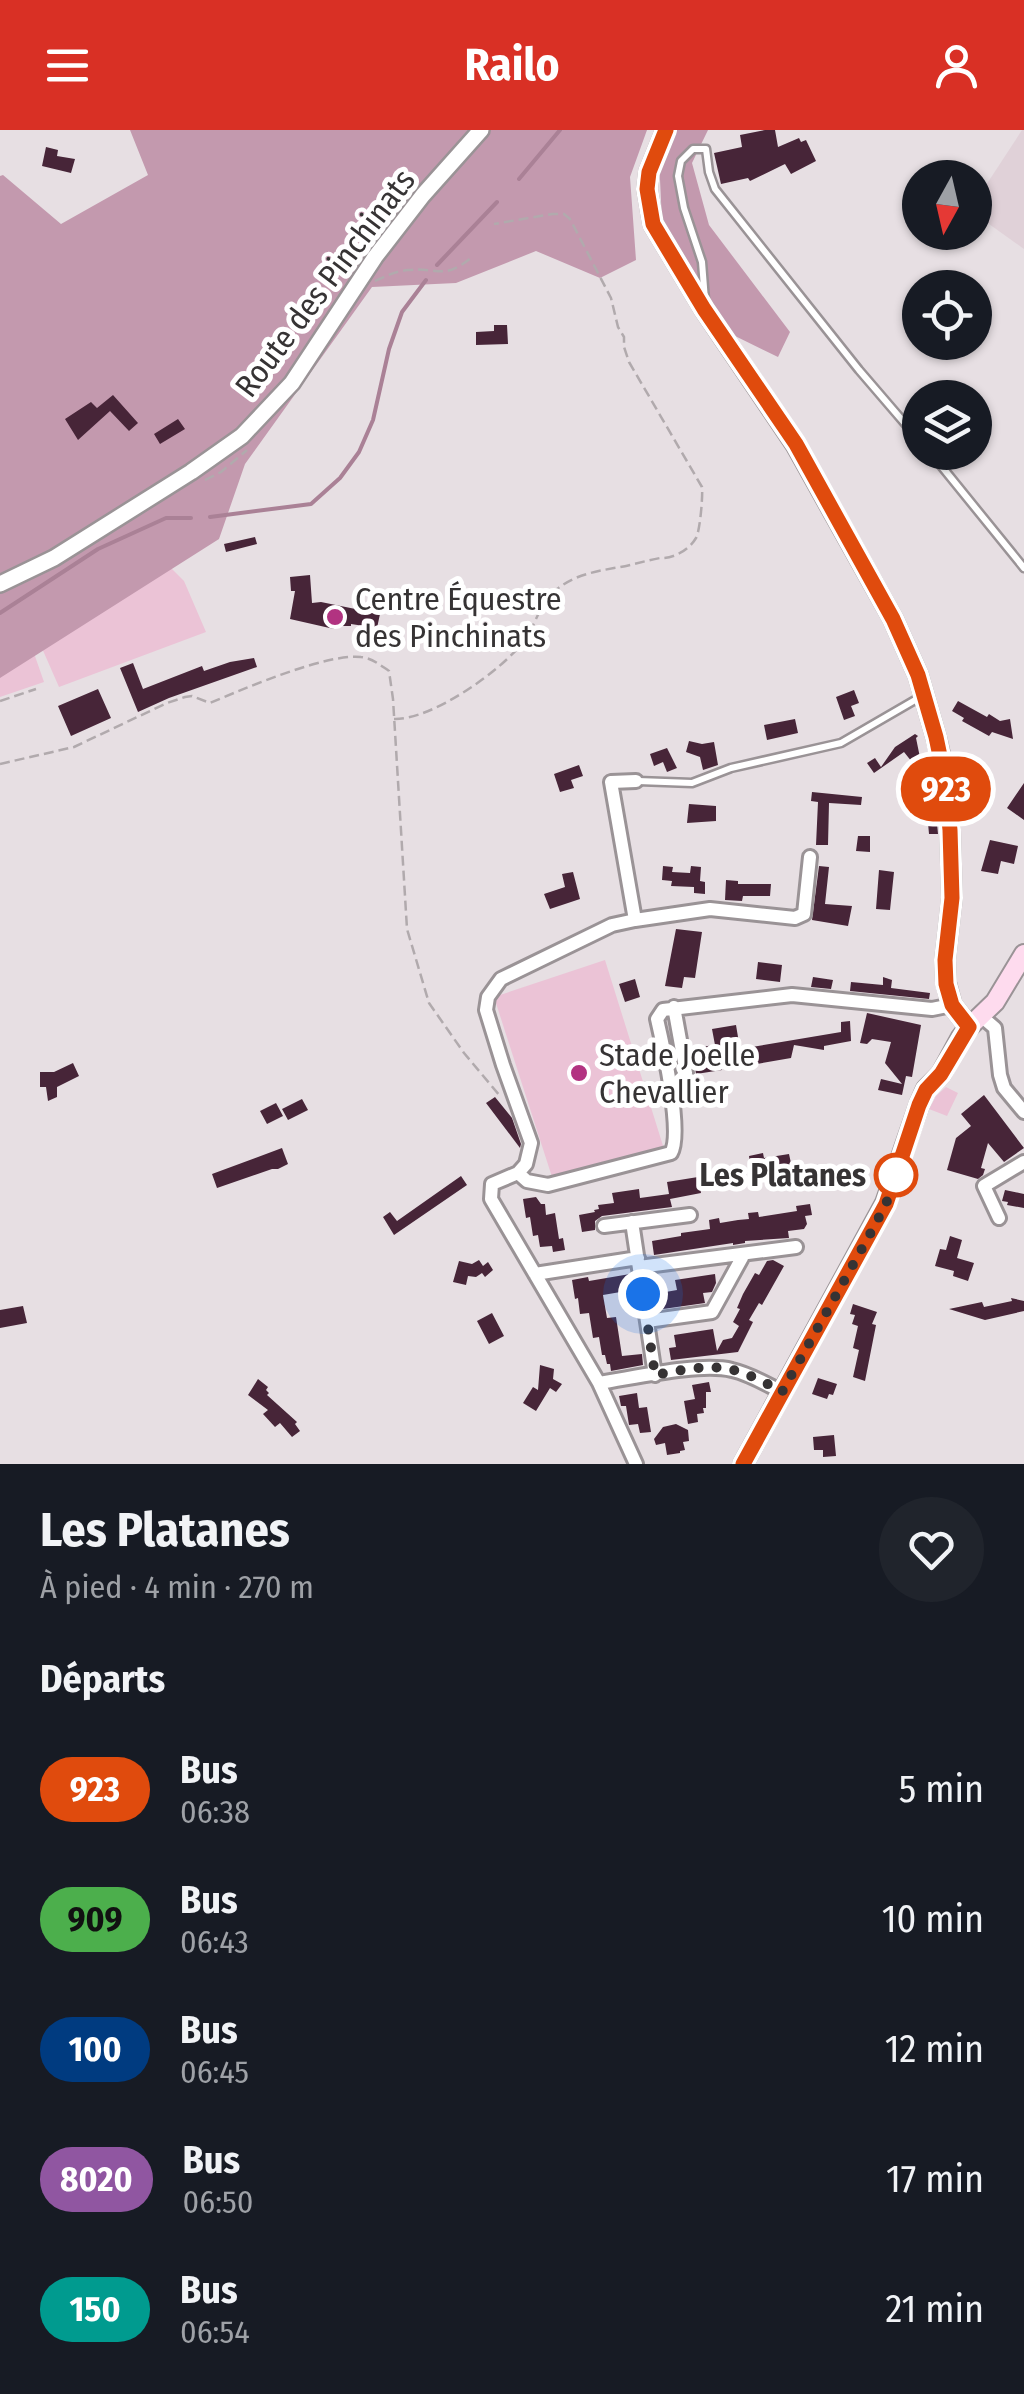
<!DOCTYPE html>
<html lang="fr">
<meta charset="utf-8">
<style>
:root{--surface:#171b24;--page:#20242c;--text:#f1f3f6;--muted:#9ea1a6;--accent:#d93025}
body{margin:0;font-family:"Fira Sans Condensed",sans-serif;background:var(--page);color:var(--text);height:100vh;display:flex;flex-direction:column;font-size:38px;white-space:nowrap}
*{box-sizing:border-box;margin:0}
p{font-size:32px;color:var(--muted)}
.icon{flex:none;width:55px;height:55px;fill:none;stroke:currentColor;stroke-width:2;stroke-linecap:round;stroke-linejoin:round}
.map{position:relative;height:1334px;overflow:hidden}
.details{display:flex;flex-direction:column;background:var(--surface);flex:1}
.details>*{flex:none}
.badge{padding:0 20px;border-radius:32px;font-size:35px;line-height:65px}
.needle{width:65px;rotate:188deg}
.tools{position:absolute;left:902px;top:30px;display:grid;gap:20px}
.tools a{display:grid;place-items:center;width:90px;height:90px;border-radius:50%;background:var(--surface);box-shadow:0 2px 8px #0004;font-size:50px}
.you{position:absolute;width:50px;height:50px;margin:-25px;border:8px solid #fff;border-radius:50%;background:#1a73e8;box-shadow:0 0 0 15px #1a73e833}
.map>.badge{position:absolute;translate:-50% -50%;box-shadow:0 0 0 5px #fff}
h2{padding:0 40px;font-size:38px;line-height:90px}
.round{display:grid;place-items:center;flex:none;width:105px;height:105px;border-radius:52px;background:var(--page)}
.head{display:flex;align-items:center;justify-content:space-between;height:170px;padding:0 40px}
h1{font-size:48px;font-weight:700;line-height:75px}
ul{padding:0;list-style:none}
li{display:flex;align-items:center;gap:30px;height:130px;padding:0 40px}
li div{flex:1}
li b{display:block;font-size:38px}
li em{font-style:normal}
li .badge{min-width:110px;font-weight:700;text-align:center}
header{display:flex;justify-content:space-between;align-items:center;height:130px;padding:0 40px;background:var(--accent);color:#fff;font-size:45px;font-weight:700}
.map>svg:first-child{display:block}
.built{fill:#e0d1d8}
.green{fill:#ebc3d6}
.forest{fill:#c399ae}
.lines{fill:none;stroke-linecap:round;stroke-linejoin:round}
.stream{stroke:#aa8196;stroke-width:4}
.building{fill:#472538}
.service-casing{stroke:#9a9396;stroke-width:11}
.minor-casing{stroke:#9a9396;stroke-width:18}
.tertiary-casing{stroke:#9a9396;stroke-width:20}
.secondary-casing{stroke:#9a9396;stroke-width:22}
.path{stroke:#b1aaad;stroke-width:2.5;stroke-dasharray:10 5;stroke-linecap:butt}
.service{stroke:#fff;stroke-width:6}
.minor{stroke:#fff;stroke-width:12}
.tertiary{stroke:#fff;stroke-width:15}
.secondary{stroke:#fedbee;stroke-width:18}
.line-casing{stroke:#fff;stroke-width:22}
.line{stroke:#e04b0d;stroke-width:15}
.walk{stroke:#363334;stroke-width:10;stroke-dasharray:0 18}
.poi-dot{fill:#b23381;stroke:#fff;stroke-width:4}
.stop-dot{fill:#fff;stroke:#e04b0d;stroke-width:5}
.labels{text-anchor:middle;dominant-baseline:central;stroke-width:10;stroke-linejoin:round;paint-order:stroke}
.street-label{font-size:32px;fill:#363334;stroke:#fff}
.poi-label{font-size:32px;fill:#363334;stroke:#fff;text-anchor:start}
.stop-label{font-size:32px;font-weight:bold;fill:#363334;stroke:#fff;text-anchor:end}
</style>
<header><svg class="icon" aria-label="menu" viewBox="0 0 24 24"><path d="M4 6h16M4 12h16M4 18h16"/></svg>Railo<svg class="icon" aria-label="person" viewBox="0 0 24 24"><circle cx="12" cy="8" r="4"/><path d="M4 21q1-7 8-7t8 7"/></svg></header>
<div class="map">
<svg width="1024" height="1334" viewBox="0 0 1024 1334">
<rect width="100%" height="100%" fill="#e7dfe3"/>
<path class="built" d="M1022,0H1024V119L975,84V72Z"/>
<path class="green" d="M163,430L184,451L206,502L59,557L34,500Z
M28,506L44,552L0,567V516Z
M605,830L664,1019L553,1050L494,867Z
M946,957L958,963L947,986L929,979L936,966Z"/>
<path class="forest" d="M130,0H647L630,47L636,130L600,148L536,121L456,153L372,157L245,334L219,409L0,548V46L3,45L61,94L148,45Z
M673,0H708L692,33L709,95L790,202L778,227L731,204L662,92L659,28Z"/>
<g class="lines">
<path class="stream" d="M519,49L560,0
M437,135L497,72
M210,387L311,374L340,348L359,322L373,290L389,219L402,182L426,150
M0,483L98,419L166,388H191"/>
</g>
<path class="building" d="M765,0H775L778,17L799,8L801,12L806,10L816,31L791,44L785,34L750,51L748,48L721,54L714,23L742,17L740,5Z
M46,17L58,20L57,26L75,29L71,43L42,36Z
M494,195H507L508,214L476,215V202L494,201Z
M113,265L138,293L129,301L110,281L78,310L65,289L91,272L97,278Z
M178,289L185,299L160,314L154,304Z
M255,407L257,414L226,422L224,414Z
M310,445L312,473L321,472L380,484L377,498L351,494V496H335L334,499L290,489L295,461H291L290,447Z
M254,528L257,537L169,568L138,582L120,538L133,533L143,559L202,536L204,541L230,532Z
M98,559L111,588L71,606L58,576Z
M854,560L859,573L851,576L855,586L844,590L836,567Z
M958,571L987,587L989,584L1000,591L1010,589L1013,609L992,602L989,606L962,591L964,588L952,581Z
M795,589L798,603L767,610L764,595Z
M915,604L918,606L916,608L926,657L912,660L909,645L915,643L912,632L904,622L874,643L867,633L875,628L881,637L895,617Z
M689,611L702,614L714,612L718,635L703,640L700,627L686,622Z
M667,618L677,638L667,642L663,632L654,636L650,624Z
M579,635L583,646L571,650L574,658L560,662L554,644Z
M1024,653V690L1007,678Z
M812,662L862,667L861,675L829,673L828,715H816L818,672L811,671Z
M689,674L716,676V691L687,693Z
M927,682H936L938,704H929Z
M858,706H870V722L856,721Z
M990,710L1018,716L1014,734L1001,731L998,744L981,741Z
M663,736L673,737L672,742L690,743L691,736L701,737L700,751L705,752V764L694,763V757L671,756L672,751L662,750Z
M819,736L829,737L825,774L852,776L848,796L812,790Z
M879,740L894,742L890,780L876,779Z
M573,742L580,769L550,779L544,764L565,757L562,744Z
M726,750L738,751V754H771L770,766H743L742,771L725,770Z
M676,799L702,802L695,848L684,847L682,858L665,856Z
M758,832L782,835L780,852L756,849Z
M813,847L833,850L831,859L811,857Z
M883,847L892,850L891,858L930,863L929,869L850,861L851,852L883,855Z
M635,849L640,867L625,872L619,854Z
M867,883L921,895L912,947L906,946L902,965L878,960L881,949L902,954L885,933L891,912L872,909L867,914L860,913Z
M850,891L851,911L824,916V920L794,915L791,928L740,937L739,931L721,933L722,940L696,944L692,918L715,915L712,899L736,895L740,919L841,902V892Z
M73,933L79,946L57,957V967L48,971L46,957H40V942H54Z
M984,965L1024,1018L1004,1032L988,1013L981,1038L985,1039L983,1045L978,1049L947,1040L956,1008L971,996L961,984Z
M495,967L512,988L521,1014L520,1018L486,973Z
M302,969L308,980L288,990L282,979Z
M276,973L283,986L267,994L260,981Z
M282,1018L288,1034L278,1039H272L217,1058L212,1044Z
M763,1023L764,1028L789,1024L794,1047L784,1049L783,1041L752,1047L749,1026Z
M461,1046L467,1055L394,1105L383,1087L390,1082L397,1091Z
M698,1047L701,1063L670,1069L672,1077L602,1086L595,1091V1100L582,1102L579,1085L595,1082L594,1080L599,1079L598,1075L614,1073L612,1063L639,1059L640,1068L669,1064L667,1052Z
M1005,1060L1024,1064V1078L1007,1075L1008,1072L1002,1071Z
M536,1067L541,1074H545L546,1085L555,1083L559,1109L563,1108L565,1120L553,1122L552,1116L540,1117L538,1105L533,1106L530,1087L526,1088L523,1069Z
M810,1074L812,1085L805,1086L807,1094L804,1099L788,1101L789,1108L745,1111V1113L733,1115V1113L654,1125L652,1111L681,1106V1103L710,1099L709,1090L719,1088L720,1093L738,1090L749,1089L748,1083L758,1082L759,1087L797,1081L796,1076Z
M950,1106L962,1110L957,1128L974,1133L968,1151L953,1146L954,1141L935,1136L940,1119L946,1120Z
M479,1130L483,1136L488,1132L493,1140L485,1147L482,1143L476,1147L468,1146L466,1155L453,1152L459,1131L472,1134Z
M773,1130L784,1136L762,1175L759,1173L749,1190L753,1192L738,1222L671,1230L669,1218L676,1217L674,1205L713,1199L717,1221L723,1210L732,1208L739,1196L733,1192L740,1179L737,1178L743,1164L755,1143L759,1145L767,1131Z
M630,1144L632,1160L603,1165L607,1188L616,1187L622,1226L642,1224L643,1235L611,1241L610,1234H607L605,1225H602L599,1207L593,1208L589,1183L580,1184L578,1168L575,1169L572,1150L588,1147L589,1151Z
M715,1144L716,1153L712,1162L703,1163L705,1173L663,1179L660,1163L677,1160L675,1150Z
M1011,1168L1024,1171V1181L985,1190L949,1179L982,1172L984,1177L1012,1171Z
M853,1174L877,1182L872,1194L876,1195L865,1251L853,1247L859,1220L853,1218L858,1196L852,1194L855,1185L850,1184Z
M23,1176L27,1193L0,1198V1180Z
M492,1183L504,1206L489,1214L477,1191Z
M540,1235L554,1239L553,1249L562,1254L556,1262L550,1258L536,1281L523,1273L533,1257L538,1260Z
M818,1248L837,1254L833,1265L829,1264L827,1269L812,1264Z
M258,1249L268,1257L266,1260L269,1263L267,1265L297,1292L295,1294L300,1301L292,1307L280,1293L275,1297L263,1284L268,1280L248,1265Z
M709,1252L711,1262H706V1278H703L704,1283L697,1284L698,1292L688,1294L684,1271L695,1269L692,1255Z
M637,1263L639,1278L647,1277L651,1302L640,1303L638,1294L629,1295L626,1276H621L619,1266Z
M676,1294L688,1300L689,1311L683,1312L685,1320L680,1321V1323L667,1325L665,1313L656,1315L654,1309L663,1297Z
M834,1305L836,1326L823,1327V1320H814L813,1307Z"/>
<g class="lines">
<g class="service-casing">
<path id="service" d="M705,170L702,132L684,78L678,46L681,31L693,19H706L709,42L715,59L859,240L920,311
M930,322L1024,438
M638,651L692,653L731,638L841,613L922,566"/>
</g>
<g class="minor-casing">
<path id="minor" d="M635,790L710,779L795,788L804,784L810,727
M981,886L995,898L1000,945L1004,958L1024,982
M673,965L680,950L686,943L674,877
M518,1043L526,1034L531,1013L503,935L486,880L488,867L501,849L612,795L635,790L611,652L636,651
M999,1088L984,1056L1024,1032
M632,1092L655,1245
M604,1096L690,1085
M639,1137L796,1117
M535,1144L638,1128
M647,1191L712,1182L744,1124
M599,1253L636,1334
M782,1262C766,1254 750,1244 732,1240C700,1232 633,1248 599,1253L491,1069L492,1054L518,1043L527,1051L548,1055L671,1023C683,1003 663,915 657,889L663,880L792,865L932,879L952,875"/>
</g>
<g class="tertiary-casing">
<path id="tertiary" d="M0,454L54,428L191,342L242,306L292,253L375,127L423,65L481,0"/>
</g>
<g class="secondary-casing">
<path id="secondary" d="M666,0L649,42L647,59L653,94L704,179L795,314L893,489L918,545L936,607L945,645L950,700L952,768L945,830L946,853L952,875L969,897
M743,1334L885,1073L919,975L926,959L941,944L961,907L969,897L995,872L1024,824"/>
</g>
<path class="path" d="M375,151C386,146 396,141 408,140C439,137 443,151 472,127
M205,350L221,342L247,320
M0,571L36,559
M394,589C432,590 501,541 524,511C536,495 540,471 557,459C575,445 593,442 614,438C629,436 644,431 660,428C673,429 689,420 696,408C700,401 703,366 702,357L629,232L624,217V207L618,197L611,168L570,89L564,84H552L494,94
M0,634L74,617L167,573L185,567L192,566L210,573C243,559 327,523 361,527C372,528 380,535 389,541L393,569L407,799L429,873L464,923L500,966"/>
<use href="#service" class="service"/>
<use href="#minor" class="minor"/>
<use href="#tertiary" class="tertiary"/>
<use href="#secondary" class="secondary"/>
</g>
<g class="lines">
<g class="line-casing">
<path id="line" d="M666,0L649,42L647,59L653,94L704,179L796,314L893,489L918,545L936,607L944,645L950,700L952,768L945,830L946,854L952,875L969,897L941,944L926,960L919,975L886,1074L743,1334"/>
</g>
<use href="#line" class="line"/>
<path class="walk" d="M643,1164L655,1245C679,1241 705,1234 729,1239C748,1243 766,1253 782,1262L869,1106L886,1074L896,1045"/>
</g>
<g class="poi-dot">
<circle cx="335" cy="487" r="10"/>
<circle cx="579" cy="943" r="10"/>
</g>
<circle class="stop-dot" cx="896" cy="1045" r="20"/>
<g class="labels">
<g class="street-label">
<text transform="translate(325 153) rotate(-53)">Route des Pinchinats</text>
</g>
<g class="poi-label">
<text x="355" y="469">Centre Équestre<tspan x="355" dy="37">des Pinchinats</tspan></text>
<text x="599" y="925">Stade Joelle<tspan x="599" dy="37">Chevallier</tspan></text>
</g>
<g class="stop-label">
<text x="866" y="1045">Les Platanes</text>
</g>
</g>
</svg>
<div class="tools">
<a><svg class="needle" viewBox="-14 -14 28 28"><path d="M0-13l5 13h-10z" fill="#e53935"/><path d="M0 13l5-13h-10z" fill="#9ea1a6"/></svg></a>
<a><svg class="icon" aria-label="locate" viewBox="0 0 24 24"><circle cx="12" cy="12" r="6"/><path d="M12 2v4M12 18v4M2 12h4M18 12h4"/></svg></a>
<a><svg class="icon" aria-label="layers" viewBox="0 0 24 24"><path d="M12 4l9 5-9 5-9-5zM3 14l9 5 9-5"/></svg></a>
</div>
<div class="you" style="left:643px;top:1164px"></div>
<b class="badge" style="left:946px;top:659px;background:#e04b0d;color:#fff">923</b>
</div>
<section class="details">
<div class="head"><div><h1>Les Platanes</h1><p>À pied · 4 min · 270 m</p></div><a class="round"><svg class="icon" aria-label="heart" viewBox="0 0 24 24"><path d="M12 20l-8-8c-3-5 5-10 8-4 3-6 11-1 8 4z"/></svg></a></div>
<h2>Départs</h2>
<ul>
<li><span class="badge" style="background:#e04b0d;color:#fff">923</span><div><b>Bus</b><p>06:38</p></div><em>5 min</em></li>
<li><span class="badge" style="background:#4caf4c;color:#111">909</span><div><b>Bus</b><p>06:43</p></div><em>10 min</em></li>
<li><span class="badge" style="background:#003b80;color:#fff">100</span><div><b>Bus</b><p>06:45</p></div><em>12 min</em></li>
<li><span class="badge" style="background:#9056a1;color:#fff">8020</span><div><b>Bus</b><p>06:50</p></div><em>17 min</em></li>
<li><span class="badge" style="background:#009b8f;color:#fff">150</span><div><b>Bus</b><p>06:54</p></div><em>21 min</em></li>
</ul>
</section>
